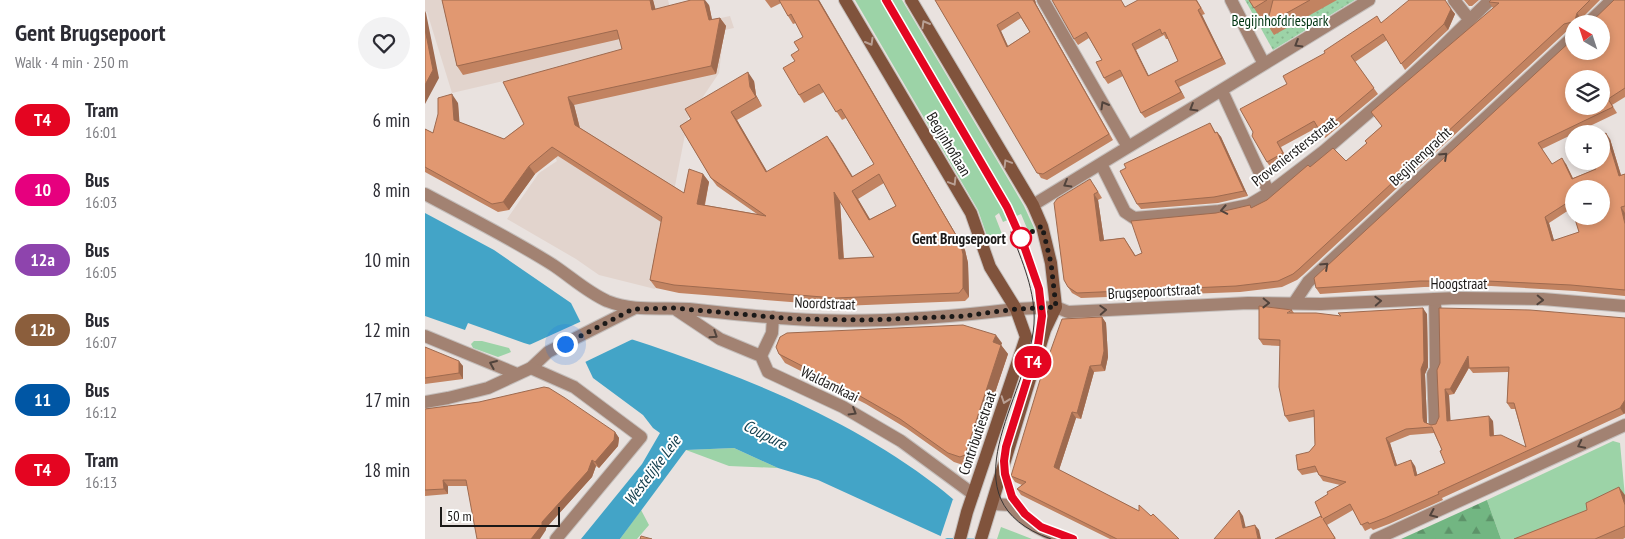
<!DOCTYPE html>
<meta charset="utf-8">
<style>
:root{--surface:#fff;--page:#f2f2f3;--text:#2b2b33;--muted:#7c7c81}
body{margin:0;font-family:"PT Sans Narrow",sans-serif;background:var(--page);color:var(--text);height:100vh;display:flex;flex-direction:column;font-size:19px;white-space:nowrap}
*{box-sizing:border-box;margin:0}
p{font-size:16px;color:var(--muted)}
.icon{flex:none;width:28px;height:28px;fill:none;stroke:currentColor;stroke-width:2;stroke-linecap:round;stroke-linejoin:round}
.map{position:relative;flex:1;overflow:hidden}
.drawer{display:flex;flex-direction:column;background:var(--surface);width:425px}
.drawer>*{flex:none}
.badge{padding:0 10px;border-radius:16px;font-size:18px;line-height:32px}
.needle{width:32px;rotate:321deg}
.tools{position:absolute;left:1140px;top:15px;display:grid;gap:10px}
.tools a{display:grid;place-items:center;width:45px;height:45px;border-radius:50%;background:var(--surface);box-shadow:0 2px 8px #0003;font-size:25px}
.scale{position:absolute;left:15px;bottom:12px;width:120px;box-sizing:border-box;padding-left:5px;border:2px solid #1b1918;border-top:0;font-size:14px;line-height:18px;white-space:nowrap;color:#1b1918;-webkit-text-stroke:4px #fff;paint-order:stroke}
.you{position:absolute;width:25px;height:25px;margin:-12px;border:4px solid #fff;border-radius:50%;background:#1a73e8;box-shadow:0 0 0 8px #1a73e833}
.map>.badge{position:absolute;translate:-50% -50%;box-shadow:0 0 0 2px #fff}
.round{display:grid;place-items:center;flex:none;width:52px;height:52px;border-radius:26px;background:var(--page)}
.overview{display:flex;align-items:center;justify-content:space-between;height:85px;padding:0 15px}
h1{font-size:24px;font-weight:800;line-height:38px}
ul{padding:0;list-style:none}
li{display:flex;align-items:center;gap:15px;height:70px;padding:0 15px}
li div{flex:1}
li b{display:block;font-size:19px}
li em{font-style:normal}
li .badge{min-width:55px;font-weight:700;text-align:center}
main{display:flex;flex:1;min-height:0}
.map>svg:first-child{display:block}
.built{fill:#e2d4cd}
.grass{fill:#9cd3a7}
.forest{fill:url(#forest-firs)}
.park{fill:url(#park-dots)}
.water{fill:#43a4c7}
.pier{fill:#e9e2df}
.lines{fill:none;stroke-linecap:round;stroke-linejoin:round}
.pedestrian-casing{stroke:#c4bebb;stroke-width:14}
.minor-casing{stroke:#c4bebb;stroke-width:14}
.tertiary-casing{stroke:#c4bebb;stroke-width:14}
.secondary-casing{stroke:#c4bebb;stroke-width:14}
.pedestrian{stroke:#a28272;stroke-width:12}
.minor{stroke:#a28272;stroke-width:12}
.tertiary{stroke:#a28272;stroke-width:12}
.secondary{stroke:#80533c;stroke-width:12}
.tram{stroke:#373433;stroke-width:1}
.wall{fill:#c28361;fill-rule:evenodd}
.shaded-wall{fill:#9e6a4f}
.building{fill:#e19871;stroke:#9e6a4f;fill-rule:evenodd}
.oneway{stroke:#b9a094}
.oneway2{stroke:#51433c}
.line-casing{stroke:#fff;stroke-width:11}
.line{stroke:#e40521;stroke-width:8}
.walk{stroke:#1b1918;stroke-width:5;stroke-dasharray:0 9}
.stop-dot{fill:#fff;stroke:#e40521;stroke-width:2.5}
.labels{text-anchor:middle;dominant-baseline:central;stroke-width:4;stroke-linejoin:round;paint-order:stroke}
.park-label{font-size:15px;fill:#003412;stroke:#fff}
.street-label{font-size:15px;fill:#1b1918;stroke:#fff}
.stop-label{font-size:15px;font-weight:bold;fill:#1b1918;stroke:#fff;text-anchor:end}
.water-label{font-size:16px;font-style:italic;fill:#15404f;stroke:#fff}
</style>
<main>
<section class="drawer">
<div class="overview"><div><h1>Gent Brugsepoort</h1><p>Walk · 4 min · 250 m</p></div><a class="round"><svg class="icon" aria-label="heart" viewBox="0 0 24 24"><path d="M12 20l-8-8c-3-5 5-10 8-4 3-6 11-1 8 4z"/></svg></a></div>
<ul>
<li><span class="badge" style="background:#e40521;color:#fff">T4</span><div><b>Tram</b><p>16:01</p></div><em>6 min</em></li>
<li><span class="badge" style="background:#e6007e;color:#fff">10</span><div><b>Bus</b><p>16:03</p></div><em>8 min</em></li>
<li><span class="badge" style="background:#8e44ad;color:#fff">12a</span><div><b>Bus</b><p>16:05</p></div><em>10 min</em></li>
<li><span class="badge" style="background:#8b5e3c;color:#fff">12b</span><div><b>Bus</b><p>16:07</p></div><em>12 min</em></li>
<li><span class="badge" style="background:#0056a4;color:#fff">11</span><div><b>Bus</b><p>16:12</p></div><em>17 min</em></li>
<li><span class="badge" style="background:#e40521;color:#fff">T4</span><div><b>Tram</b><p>16:13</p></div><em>18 min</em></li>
</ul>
</section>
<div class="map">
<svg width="1200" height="539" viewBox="0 0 1200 539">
<defs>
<pattern id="forest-firs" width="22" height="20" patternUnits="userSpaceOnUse" patternTransform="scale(1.25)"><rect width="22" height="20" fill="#72b682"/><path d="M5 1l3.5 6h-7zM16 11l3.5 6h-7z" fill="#5d9369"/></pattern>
<pattern id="park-dots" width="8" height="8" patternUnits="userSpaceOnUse" patternTransform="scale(1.25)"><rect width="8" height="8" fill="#9cd3a7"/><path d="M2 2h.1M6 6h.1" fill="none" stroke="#86b58f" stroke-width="1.8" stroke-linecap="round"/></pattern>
</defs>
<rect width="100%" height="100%" fill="#e9e2df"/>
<path class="built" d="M0,0H243L250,28L305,16L309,28L150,61L97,77L297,47L294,73L263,119L230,289L174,275L151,259L82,219L114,173L132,161L92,78L27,93L2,12H0Z"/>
<path class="grass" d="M430,0H477L599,206L610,230L604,233L596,214L578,222L574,213L570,216L577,234L563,239L553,210Z
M49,341H57L84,348L86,352L73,357L48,348L46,344Z
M1188,441L1195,443L1200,497L1118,539H1076L1062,500Z
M309,448L353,468L304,466L261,450Z
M216,510L224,525L212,539H195Z
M576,527L607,539H572Z"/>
<path class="forest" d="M1062,500L1076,539H976Z"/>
<path class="park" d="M820,0H930L848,50Z"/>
<path class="water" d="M0,213L69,250L146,303L156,323C280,362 408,406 512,486C533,502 552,521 571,539H522L393,480L353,468L309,448L261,450L195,539H156L217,464L235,433L228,428L218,415L168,378L160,361L99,343L43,323L40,330L0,316Z"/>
<path class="pier" d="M157,321L210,338L158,363L102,346Z
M528,499L536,504L572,537V539L515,538Z"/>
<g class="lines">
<g class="pedestrian-casing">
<path id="pedestrian" d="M1010,299L1011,369L1008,374L1010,423
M106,368L123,352L208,309"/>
</g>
<g class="minor-casing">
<path id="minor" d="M618,0L703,147
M806,0L839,64
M1029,0L1044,19
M1162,24L1187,0
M797,91L844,193
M676,164L700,212L709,218L794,211L824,205L844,193L899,151L985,77L1010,54L1065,0
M0,194C43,217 87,239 128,265C146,277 162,292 182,301C210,312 235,307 264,309C299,313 334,317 369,319C443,324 518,318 591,309
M608,205L944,0
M869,303L883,282L1149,36
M250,309L295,339L336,356L343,372L418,407L476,441L548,494
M0,336L92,374
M336,356L347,333L348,317
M0,402L23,398L63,388L106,368L149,387L216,437L131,539
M568,504L585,505C604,525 614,530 639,539
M951,539L1200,425"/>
</g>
<g class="tertiary-casing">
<path id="tertiary" d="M591,309L631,307L643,312L823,303L896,304L1032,298L1118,299L1200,306"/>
</g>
<g class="secondary-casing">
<path id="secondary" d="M420,0L546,213L565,267L591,309L601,337L542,512L535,539
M486,0L608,205L617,226L626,263L631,307L620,330L556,539"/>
</g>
<use href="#pedestrian" class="pedestrian"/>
<use href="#minor" class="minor"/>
<use href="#tertiary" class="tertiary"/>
<use href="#secondary" class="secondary"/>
<path class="tram" d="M461,0L582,207L598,243L614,289L617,316L613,345L581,447C573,478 588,510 616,526C626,532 637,535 648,539
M586,232C597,261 611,292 609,324C604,397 515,500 626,539"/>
</g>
<path class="wall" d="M17,0H228L230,9L284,5L287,20L295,18L301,26L291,74L149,105L155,128L259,193L278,174L284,182L280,205L332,214L292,186L286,178L255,126L329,81L331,95L337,106L312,120L342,172L402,136L427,177L449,164L421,118L417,120L399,92L379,103L374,95L370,61L378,37L371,23L368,24L363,16L356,3L346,8L340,0H394L540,250L543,263L544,297L540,301L416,306L254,293L231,288L225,280L236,222L133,156L110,174L84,210L73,212L0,172V129L8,133L33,103L34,122L79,139L197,49L195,39L38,75L32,66ZM459,183L471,206L445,219L433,199ZM415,202L449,257L419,258Z
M510,0H610L611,4L688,140L622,180L616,178ZM596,18L605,32L583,46L576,31Z
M772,0L780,14L777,15L801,64L754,87L760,98L720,118L716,113L698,76L683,84L679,78L677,60L664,38L653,45L649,39L700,7ZM739,35L741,39H743L753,61L723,76L711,50Z
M824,0H912L849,35L842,24L845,14L836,19Z
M1039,0H1054L1047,6H1044Z
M1066,0H1175L1156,19L1155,24H1149V29L1143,30L878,275L872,280L857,287L815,292L656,298L647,293L643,287L669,185L677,198L673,200L679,240L699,238L711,256L791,213L827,208L842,200L885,167L921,161L942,144L940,141L957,126L946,112L1068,8L1064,2Z
M1200,0V97L1187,105L1192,113L1117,149L1127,164H1141L1148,178L1171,169L1185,139L1196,175L1200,174V296L1150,291L1066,286L999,287L895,294L891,288ZM1147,208L1154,232L1129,241L1124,223Z
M1021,2L1030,14L1023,30L980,70L962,40L930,62L953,94L900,138L893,127L856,147L862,159L846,168L842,162L862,84L956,23Z
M785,123L791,133L792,132L796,137L823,196L793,203L716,209L712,204Z
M867,310L869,313L915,316L1002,314L1003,367L1000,374L1002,423L1006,425L1011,424L1014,417L1012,370L1200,318V413L1199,414L1017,498L1018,500L964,524L948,530L946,528L940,531L928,510L902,525L911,539H850L896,516L903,494L915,485L898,481L892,472L877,475L873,470L884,452L890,445L889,417L864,422L860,416L855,346L838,345L834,339ZM1044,368L1048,373L1083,372L1082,403L1086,409H1090L1101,447L1069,436L1068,421H1025L1024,395L1029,394ZM1009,433L1017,450L1020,463L992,475L990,466L972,465L965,443L985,435Z
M677,317L681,323L683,357L680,371L669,372L656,419L651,418L634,470L714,511L726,516L754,539H685L596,495L592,489L597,485L590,482L586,476Z
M577,343L576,345L583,354L546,464L541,466L529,462L481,428L441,404L360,363L354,354Z
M0,347L38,366V379L0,384Z
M54,402L190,432L194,438L193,446L174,468L171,466L167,477L121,528V530L43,486H23V494L0,496V409Z
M1200,495V538L1198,539H1089L1162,510Z"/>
<path class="shaded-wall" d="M225,0H228L233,18L227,10Z
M279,0H280L284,5L289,29L284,20Z
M393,0H394L540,250L543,263L544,297L538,288Z
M608,0H610L611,4L688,140Z
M1026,9L1030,14L1023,30L1019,24Z
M773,10L777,15L801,64L797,58Z
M0,11L1,13L14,78L0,104Z
M1152,13L1156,19L1155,24H1152L1150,20Z
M295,18L301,26L291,74L286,66Z
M572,25L576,31L586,53L582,47Z
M707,44L711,50L727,82L723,76Z
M323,72L329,81L331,95L337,106L325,87Z
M750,81L754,87L760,98L756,92Z
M27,94L33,103L35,128L29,120Z
M143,97L149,105L156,133L150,125Z
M306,112L312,120L347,180L341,172Z
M792,132L796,137L823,196L819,191Z
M1181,133L1185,139L1198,182L1194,176Z
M402,136L408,144L433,185L427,177Z
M1137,158L1141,164L1151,185L1147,179Z
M104,166L110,174L84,210L78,202Z
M278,174L284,182L278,212L272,204Z
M427,191L433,199L450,228L444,220Z
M409,192L415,201L419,267L414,259Z
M669,194L673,200L680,247L675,241Z
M1196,207L1200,213V224Z
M1120,217L1124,223L1131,247L1127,241Z
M998,308L1002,314L1003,367L1000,374L1002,423L1003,428L999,422L998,418L996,369Z
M677,317L681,323L683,357L680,371L676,365Z
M571,335L577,343L574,351L568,342Z
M576,345L583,354L546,464L540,455Z
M1043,356L1047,362L1029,394L1025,389Z
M34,361L38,366V379L34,373Z
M665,366L669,372L656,419L652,413Z
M1020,389L1024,395L1026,427L1022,421Z
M1200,400V413L1199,414L1195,408Z
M647,412L651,418L633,473L629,467Z
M1064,416L1068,421L1069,442L1065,436Z
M190,432L194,438L193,446L174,468L170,462Z
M961,438L965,443L974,472L970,466Z
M167,460L171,466L167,477L121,528V530L115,539H106L117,522Z
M986,460L990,466L994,482L990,476Z
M18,480L23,486V494L19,489Z
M1194,487L1200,495V505Z
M814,510L818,516L822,533L818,528Z
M830,525L834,530L836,539H833Z"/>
<path class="building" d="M17,0H225L227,10L266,0H279L284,20L295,18L286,66L143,97L150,125L259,193L264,169L278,174L272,204L341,216L286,178L255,126L266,119L260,109L323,72L325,87L331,97L306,112L341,172L402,136L427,177L449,164L416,109L411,112L394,84L374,95L358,68L370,61L366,55L374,50L369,42L378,37L366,14L363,16L354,0H393L535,242L538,254V288L534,293L410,298L249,285L225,280L237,217L127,147L104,166L78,202L67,204L0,167V129L8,133L13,114V98L27,94L29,120L79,139L99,124L78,82L197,49L192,30L32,66ZM454,174L471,206L444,220L427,191ZM409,192L449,257L414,259Z
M510,0H608L684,134L618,174L612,173ZM593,12L605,32L582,47L572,25Z
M627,0H696L700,7L713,0H771L776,8L773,10L797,58L750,81L756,92L716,113L695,70L679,78L671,62L677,60L661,32L649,39ZM735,29L737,34L740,32L753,61L723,76L707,44Z
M824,0H842L829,8Z
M848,0H885L842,24Z
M984,0H1020L1026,9L1019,24L976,64L958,34L926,56L949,88L896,133L889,121L852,142L858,153L842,162L827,136L828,132L815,109L862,84L858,76L900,53L899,51L952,16L956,23Z
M1066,0H1165L1152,13L1150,20L1152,24H1149L1147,22L1139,24L874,269L868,274L853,281L811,286L652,293L643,287L639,280L629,203L632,199L665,179L673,192L669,194L675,241L699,238L710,256L717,253L706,221L791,213L825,205L826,208L842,200L883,165L885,167L908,148L921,161L942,143L940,141L957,126L946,112L1074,3L1064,2Z
M1189,0H1200V88L1183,99L1188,107L1113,143L1127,164L1137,158L1147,179L1171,169L1167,161H1176V136L1181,133L1194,176L1200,174V206L1196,207L1200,224V290L1146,285L1062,281H995L891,288L889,278L1149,38V51H1176V24H1164ZM1149,79H1176V106H1149ZM1149,189H1176V216H1149L1154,232L1127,241L1120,217L1145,201L1149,214Z
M0,29L8,70L0,85Z
M785,123L790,133L792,132L819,191L789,197L712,204L695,171L701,168L699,164Z
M834,306L867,310L862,313H891L916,316L913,313L998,308L999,361L996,369L998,418L999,422L1006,425L1011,424L1014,417L1012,370L1015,363L1014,308L1105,310L1200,318V400L1195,408L1013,492L1014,494L960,518L944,524L943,522L936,525L925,504L898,519L910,538L908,539H850L896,516L897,518L890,502L903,494L902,492L921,482L894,475L890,466L873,470L871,455L884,452L890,445L889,410L860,416L854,387L855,340L834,339ZM1043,356L1044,368L1084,367L1082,403H1089L1101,447L1076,435L1065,436L1064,416L1022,421L1020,389H1025ZM1007,427L1017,450L1015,451L1020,463L990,476L986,460L970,466L961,438L981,429Z
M677,317L679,351L676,365L665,366L652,413L647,412L629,467L714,511V505L726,516L728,514L754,539H692L592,489L601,482L586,476L615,380L637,319Z
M538,325L571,335L568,342L576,345L540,455L535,457L523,453L475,419L435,396L354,354L351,347L355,337L362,333Z
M0,347L34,361V373L0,378Z
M119,387L124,388L140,398L190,432L189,440L170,462L167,460L163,471L117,522V525L106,539H52L41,480H18L19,489L0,490V409L54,402Z
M1194,487L1200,505V526L1170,539H1089L1162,510L1161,503Z
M814,510L818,528L830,525L833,539H789Z
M216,536L227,539H215Z"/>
<defs><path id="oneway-chevron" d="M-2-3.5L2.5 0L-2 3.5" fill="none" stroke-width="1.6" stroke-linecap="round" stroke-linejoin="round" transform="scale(1.25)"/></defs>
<g class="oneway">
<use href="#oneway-chevron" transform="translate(500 24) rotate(-120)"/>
<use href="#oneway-chevron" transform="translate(445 42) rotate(60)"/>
<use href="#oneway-chevron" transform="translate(582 163) rotate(-121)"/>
<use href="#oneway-chevron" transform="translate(528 182) rotate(59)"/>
<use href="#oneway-chevron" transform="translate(580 400) rotate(109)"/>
</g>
<g class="oneway2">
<use href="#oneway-chevron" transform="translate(873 44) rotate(149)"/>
<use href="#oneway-chevron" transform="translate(679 105) rotate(-120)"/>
<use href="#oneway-chevron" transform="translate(768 108) rotate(149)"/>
<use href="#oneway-chevron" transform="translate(1019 156) rotate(-43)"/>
<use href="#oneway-chevron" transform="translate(642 184) rotate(150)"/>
<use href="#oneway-chevron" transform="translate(799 210) rotate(169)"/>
<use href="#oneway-chevron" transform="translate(900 266) rotate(-43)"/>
<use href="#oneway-chevron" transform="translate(1115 300) rotate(2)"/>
<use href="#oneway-chevron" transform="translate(953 301) rotate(-3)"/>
<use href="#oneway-chevron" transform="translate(841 303) rotate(1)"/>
<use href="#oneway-chevron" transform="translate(678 310) rotate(-3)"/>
<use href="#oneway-chevron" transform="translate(289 335) rotate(33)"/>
<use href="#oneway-chevron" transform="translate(68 364) rotate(-157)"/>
<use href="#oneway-chevron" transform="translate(428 412) rotate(31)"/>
<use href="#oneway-chevron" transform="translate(1156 445) rotate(154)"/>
<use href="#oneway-chevron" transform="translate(1008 514) rotate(156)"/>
</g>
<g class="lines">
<g class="line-casing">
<path id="line" d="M461,0L582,207L598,243L614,289L617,316L613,345L581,447L579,461L580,474L587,497L600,514L616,527L648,539"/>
</g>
<use href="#line" class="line"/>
<path class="walk" d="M140,344L208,309L248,308L370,319L443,320L539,316L591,309L631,307L626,263L617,226L596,238"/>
</g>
<circle class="stop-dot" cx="596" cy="238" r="10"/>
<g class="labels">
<g class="park-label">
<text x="855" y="20">Begijnhofdriespark</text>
</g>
<g class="street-label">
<text transform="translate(524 144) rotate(59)">Begijnhoflaan</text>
<text transform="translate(869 151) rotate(-38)">Provenierstersstraat</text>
<text transform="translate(995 156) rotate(-43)">Begijnengracht</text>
<text x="1034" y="283">Hoogstraat</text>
<text transform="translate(729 291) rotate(-3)">Brugsepoortstraat</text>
<text transform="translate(400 303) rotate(2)">Noordstraat</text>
<text transform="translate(405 384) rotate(26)">Waldamkaai</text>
<text transform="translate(552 433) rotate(-71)">Contributiestraat</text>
</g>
<g class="stop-label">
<text x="581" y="238">Gent Brugsepoort</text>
</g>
<g class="water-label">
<text transform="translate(340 434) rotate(27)">Coupure</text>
<text transform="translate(227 470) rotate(-53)">Westelijke Leie</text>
</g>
</g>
</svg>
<div class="tools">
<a><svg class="needle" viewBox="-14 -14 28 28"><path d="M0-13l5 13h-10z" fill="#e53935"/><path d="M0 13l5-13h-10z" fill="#7c7c81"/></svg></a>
<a><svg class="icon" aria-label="layers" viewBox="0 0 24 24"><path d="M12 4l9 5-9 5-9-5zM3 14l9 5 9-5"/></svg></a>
<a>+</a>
<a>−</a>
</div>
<div class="scale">50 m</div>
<div class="you" style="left:140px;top:344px"></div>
<b class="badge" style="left:608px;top:362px;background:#e40521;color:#fff">T4</b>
</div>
</main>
